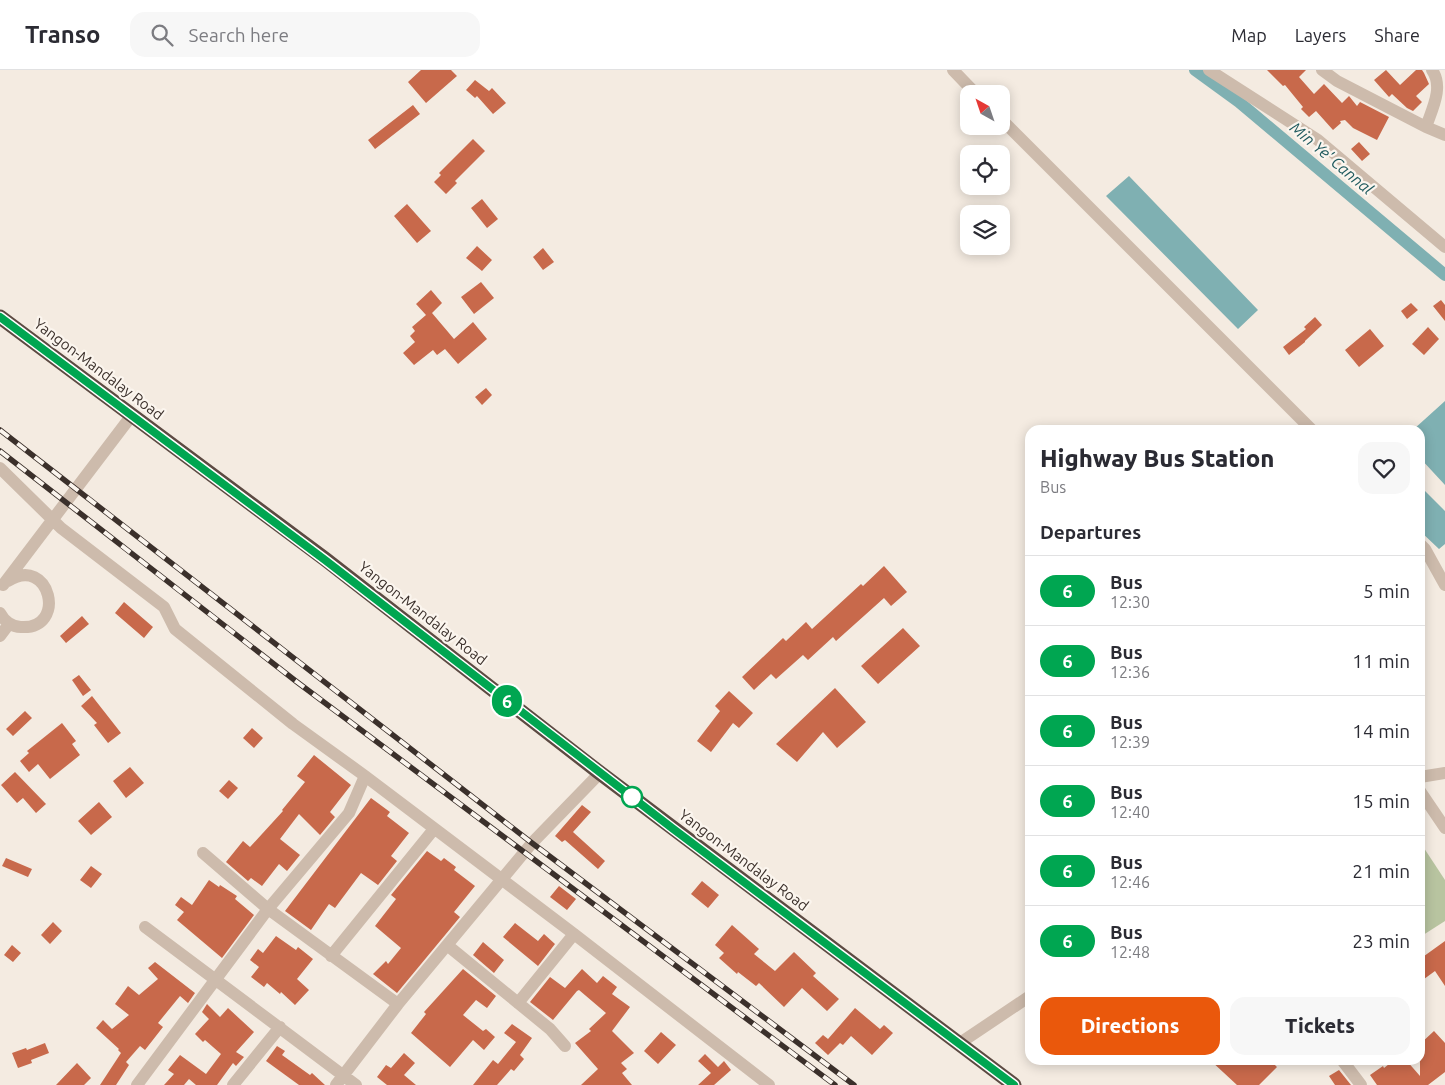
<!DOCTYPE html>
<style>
:root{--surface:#fff;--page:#f7f7f7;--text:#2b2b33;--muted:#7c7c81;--line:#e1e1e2;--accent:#ea580c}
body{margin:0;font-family:Ubuntu,sans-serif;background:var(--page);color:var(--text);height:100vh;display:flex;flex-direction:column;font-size:19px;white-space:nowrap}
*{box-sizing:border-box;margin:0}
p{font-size:16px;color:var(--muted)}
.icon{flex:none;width:28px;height:28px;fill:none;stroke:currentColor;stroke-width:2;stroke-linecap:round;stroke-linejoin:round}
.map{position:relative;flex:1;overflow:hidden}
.sheet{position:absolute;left:1025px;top:355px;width:400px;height:640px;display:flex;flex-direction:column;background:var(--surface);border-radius:15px;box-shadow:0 2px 12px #0003}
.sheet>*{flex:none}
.badge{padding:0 10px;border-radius:16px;font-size:18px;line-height:32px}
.needle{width:32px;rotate:320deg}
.buttons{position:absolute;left:960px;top:15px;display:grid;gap:10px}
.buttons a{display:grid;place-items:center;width:50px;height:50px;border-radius:10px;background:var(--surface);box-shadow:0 2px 12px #0003;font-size:25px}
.map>.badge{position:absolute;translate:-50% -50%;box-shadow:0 0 0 2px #fff}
h2{padding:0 15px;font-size:19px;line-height:45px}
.round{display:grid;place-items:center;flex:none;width:52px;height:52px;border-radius:15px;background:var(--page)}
.summary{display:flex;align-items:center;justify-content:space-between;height:85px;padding:0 15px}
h1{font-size:24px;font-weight:800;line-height:38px}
.primary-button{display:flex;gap:10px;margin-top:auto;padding:10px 15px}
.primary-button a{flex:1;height:58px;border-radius:15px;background:var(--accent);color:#fff;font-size:20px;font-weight:800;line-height:58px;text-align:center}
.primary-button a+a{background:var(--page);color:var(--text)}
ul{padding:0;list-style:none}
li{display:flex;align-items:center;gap:15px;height:70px;padding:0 15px;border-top:1px solid var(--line)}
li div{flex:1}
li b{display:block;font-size:19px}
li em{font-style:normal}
li .badge{min-width:55px;font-weight:700;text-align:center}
header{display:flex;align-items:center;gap:30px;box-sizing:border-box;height:70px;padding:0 25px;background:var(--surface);border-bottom:1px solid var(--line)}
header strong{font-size:24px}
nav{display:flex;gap:28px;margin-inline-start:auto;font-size:18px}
.search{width:350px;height:45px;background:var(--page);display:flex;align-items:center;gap:12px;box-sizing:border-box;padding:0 18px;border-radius:15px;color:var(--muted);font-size:19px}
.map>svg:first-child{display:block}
.pitch{fill:#b8c4a0}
.water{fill:#7fb0b2}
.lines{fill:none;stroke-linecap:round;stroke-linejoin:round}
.canal{stroke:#7fb0b2;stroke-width:12}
.building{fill:#c8694b}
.minor{stroke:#cdbbac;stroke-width:12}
.highway{stroke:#5c4a42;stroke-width:15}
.rail-casing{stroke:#3b302b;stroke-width:5.5}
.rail{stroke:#fbf5ee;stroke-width:4;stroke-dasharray:11;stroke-linecap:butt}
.line-casing{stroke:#fff;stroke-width:11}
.line{stroke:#00a651;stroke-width:8}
.stop-dot{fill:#fff;stroke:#00a651;stroke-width:2.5}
.labels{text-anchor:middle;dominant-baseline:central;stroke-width:4.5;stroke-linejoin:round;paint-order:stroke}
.street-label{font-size:15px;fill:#3b302b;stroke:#fbf5ee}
.water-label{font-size:16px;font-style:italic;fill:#1f5a5e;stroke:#fbf5ee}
</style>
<header>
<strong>Transo</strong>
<div class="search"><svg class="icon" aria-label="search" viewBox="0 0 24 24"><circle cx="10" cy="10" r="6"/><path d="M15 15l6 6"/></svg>Search here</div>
<nav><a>Map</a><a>Layers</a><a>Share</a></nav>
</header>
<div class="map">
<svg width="1445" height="1015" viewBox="0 0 1445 1015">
<rect width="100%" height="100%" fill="#f4ebe1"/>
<path class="pitch" d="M1420,772L1445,810V851L1420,867Z"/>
<path class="water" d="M1129,106L1258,240L1238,259L1106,126Z
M1445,331V415L1420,388V360L1414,359Z
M1420,416L1445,441V474L1439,479L1420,461Z"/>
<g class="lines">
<path class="canal" d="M1195,0L1239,32L1445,205"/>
</g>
<path class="building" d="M421,0H451L457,6L426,33L408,12Z
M1267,0H1306L1299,7L1314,24L1324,14L1342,33L1349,26L1357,36L1360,32L1389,47L1377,70L1353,58L1345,50L1340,51L1341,53L1333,60L1316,41L1309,47L1301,39L1303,37L1285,15L1283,16Z
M1386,0L1400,15L1416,0H1422L1424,3L1429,14L1416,26L1422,32L1413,41L1407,38L1392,24L1389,27L1374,10Z
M475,10L489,21L492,18L506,33L493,44L477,26L475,28L466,20Z
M413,35L420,44L375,79L368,70Z
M473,69L485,81L455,111L457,113L446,124L434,112L441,105L439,103Z
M1359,72L1370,84L1362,91L1351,79Z
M482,129L498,149L487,158L471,138Z
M407,134L431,161L417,173L394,146Z
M477,176L492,190L482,201L466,188Z
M543,178L554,192L543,200L533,187Z
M481,212L494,228L474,244L461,227Z
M431,220L442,233L432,243L454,269L473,252L487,269L458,294L445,279L437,285L433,280L414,295L403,283L415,272L410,266L415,261L412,257L426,245L416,234Z
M1441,230L1445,235V251L1433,236Z
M1411,233L1418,240L1407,249L1401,241Z
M1315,247L1322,255L1305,271V272L1289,285L1283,277L1306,259L1304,257Z
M1428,257L1439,269L1424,285L1412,274Z
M1370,259L1384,276L1359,297L1345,280Z
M486,318L492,325L482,335L475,327Z
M884,496L907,522L891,536L884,528L836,571L833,567L808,590L803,585L776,609L771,604L754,620L742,607L783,568L786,571L806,552L812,559L861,514L863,516Z
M124,532L153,557L144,568L115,543Z
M82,546L89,554L66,573L60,566Z
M903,558L920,576L878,614L861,596Z
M79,605L91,620L83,626L72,610Z
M835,618L866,652L837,678L823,662L797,692L776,674Z
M729,621L753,643L739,658L733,653L711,682L697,671L720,641L715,636Z
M92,626L121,663L108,673L94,655L97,653L81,636Z
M25,641L32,648L13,666L6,659Z
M62,653L76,671L72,674L80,685L50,709L38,694L29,702L20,691L29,683L27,681Z
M252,658L263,668L254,678L243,668Z
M314,685L351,715L330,742L335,747L320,765L299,744L280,769L300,785L287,801L279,794L262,816L251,808L248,811L226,792L243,771L250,777L283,741L282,740L305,712L297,706Z
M130,697L144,713L126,728L113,711Z
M15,702L46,734L36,743L23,728L17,733L1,715Z
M229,710L238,718L228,729L219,721Z
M371,728L390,742L387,746L409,763L391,786L397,791L378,815L361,803L335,838L329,834L311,860L285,841Z
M99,732L112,747L91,765L78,751Z
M582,735L591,742L573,762L605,791L598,799L565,770L562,772L555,766Z
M427,781L441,791L444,788L456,797L454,800L475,816L454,842L460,847L397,923L373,904L386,891L388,894L401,878L375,856L396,829L391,825Z
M6,788L32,799L28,807L2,796Z
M91,796L102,804L91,818L80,810Z
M209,810L219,817L220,815L237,826L235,829L254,845L222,888L177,850L184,842L175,835L181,827L192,835Z
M702,811L719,825L708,838L691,824Z
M559,816L576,829L567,840L550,827Z
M53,852L62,861L50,874L41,865Z
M515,853L538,871L544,864L555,874L538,896L503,867Z
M732,855L759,879L754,884L775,901L794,882L816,903L813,906L839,929L827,941L802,918L784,937L759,913L756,916L738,902L737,904L719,888L724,883L715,875Z
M276,866L296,880L298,877L313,889L297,909L309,920L295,935L281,922L280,924L267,913L264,917L251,907L259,897L250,890L258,879L263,883Z
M1445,871V916L1435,901L1420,912V889Z
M483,872L504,890L494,903L473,885Z
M12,875L21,883L13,892L4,885Z
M155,892L195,923L188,933L180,926L158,953L163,957L145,980L140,976L126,992L129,995L116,1015H100L121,983L118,980L119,979L96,958L103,950L112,959L129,945L115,934L128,916L139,925L158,909L148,898Z
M463,899L496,926L487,938L476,930L463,945L483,961L486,959L495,967L484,980L473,970L450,997L411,963L426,944L424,942L434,931Z
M582,899L597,913L603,906L617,917L612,924L630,937L612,961L634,983L621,993L627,999L622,1003L632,1015H581L598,999L575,973L591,961L589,959L606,943L579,920L577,921L553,950L530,932L550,907L565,918Z
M207,934L220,947L228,938L254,962L236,982L244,987L236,996L233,993L217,1015H196L189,1009L184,1015H164L174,1004L168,1000L180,985L206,1004L221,984L205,970L203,972L195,964L209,949L202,942Z
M855,938L880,959L884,955L893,963L872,985L851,966L843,975L840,973L828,985L815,973L823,965L828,969Z
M512,954L532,968L520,985L524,989L514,1001L511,999L497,1015H473L493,990L498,994L516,972L504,963Z
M1434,961L1445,973V1002L1428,1015H1377L1370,1005L1383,996L1384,998L1394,990H1406L1420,1006V974Z
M661,962L676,975L658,994L644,981Z
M45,973L49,983L31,990L32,993L18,998L12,983L26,978L27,980Z
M277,976L285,981L282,985L310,1005L312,1003L325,1015H299L266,991Z
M404,983L415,993L404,1005L416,1015H387L377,1007L386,995L391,998Z
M705,984L718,997L724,991L731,1000L714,1015H698L711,1003L698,991Z
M1210,990H1270L1277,997L1259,1015H1237Z
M77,993L91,1008L84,1015H56Z
M1339,1000L1351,1015H1335L1329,1006Z"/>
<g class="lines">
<path class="minor" d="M953,0L976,24
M1209,0L1318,70L1445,177
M1322,0L1337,11L1426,57L1445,65
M1001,49L1312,360
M1426,57C1432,39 1444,17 1432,0
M0,398L61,458L164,537L175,559L293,654L365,706L574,864L769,1015
M1420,474L1425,479L1445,515
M3,515L132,345
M0,543C4,551 12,557 21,557C68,560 50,484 8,511
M0,566L9,554
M1420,707L1445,703
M1420,721L1445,758
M203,783L268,839L398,934
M145,857L356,1015
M447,875L550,959L565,976
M331,886L434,759
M518,933L574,864
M960,973L1030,926
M1342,990L1361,1015
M137,1015L268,839L349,743L365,706
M233,1015L280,957
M336,1015L398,934L532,773L600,703"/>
<path class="highway" d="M0,247L325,489L600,703L1014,1015"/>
<g class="rail-casing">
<path id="rail" d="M0,360L532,773L854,1015
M0,381L297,612L835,1015"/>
</g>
<use href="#rail" class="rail"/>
</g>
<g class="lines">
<g class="line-casing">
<path id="line" d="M0,247L325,490L672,758L1014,1015"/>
</g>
<use href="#line" class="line"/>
</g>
<circle class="stop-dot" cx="632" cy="727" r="10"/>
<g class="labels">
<g class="street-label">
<text transform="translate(99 299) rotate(37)">Yangon-Mandalay Road</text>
<text transform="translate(423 543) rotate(38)">Yangon-Mandalay Road</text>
<text transform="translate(744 790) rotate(37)">Yangon-Mandalay Road</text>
</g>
<g class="water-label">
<text transform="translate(1332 88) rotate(40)">Min Ye' Cannal</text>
</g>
</g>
</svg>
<div class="buttons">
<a><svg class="needle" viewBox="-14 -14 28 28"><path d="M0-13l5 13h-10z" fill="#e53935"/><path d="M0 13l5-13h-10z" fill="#7c7c81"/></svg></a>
<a><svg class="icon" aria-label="locate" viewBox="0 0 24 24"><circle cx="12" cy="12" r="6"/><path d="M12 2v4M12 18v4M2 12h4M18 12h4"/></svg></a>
<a><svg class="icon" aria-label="layers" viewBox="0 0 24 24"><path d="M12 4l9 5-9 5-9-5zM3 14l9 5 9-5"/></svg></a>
</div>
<b class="badge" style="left:507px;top:631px;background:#00a651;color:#fff">6</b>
<section class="sheet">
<div class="summary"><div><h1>Highway Bus Station</h1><p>Bus</p></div><a class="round"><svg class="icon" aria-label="heart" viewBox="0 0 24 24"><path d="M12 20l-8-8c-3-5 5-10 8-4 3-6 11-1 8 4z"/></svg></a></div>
<h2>Departures</h2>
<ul>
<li><span class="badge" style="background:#00a651;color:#fff">6</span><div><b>Bus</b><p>12:30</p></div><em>5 min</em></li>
<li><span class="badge" style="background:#00a651;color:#fff">6</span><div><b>Bus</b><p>12:36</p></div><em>11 min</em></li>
<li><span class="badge" style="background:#00a651;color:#fff">6</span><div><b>Bus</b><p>12:39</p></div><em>14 min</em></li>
<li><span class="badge" style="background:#00a651;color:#fff">6</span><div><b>Bus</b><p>12:40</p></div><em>15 min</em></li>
<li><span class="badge" style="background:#00a651;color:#fff">6</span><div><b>Bus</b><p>12:46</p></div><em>21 min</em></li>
<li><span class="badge" style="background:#00a651;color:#fff">6</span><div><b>Bus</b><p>12:48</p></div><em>23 min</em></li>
</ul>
<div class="primary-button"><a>Directions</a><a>Tickets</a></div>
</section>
</div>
